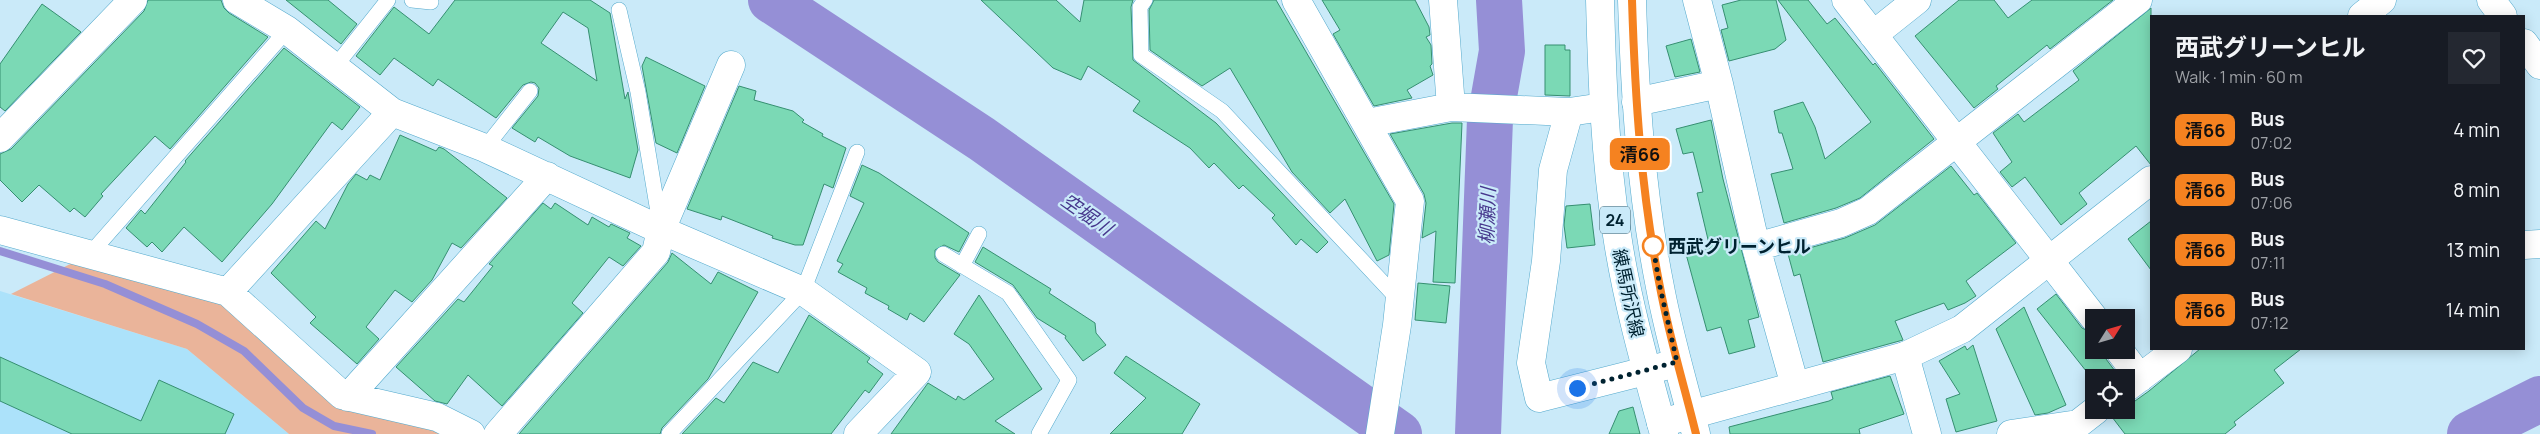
<!DOCTYPE html>
<meta charset="utf-8">
<style>
:root{--surface:#171b24;--page:#242831;--text:#f1f3f6;--muted:#9ea1a6}
body{margin:0;font-family:Manrope,"Noto Sans JP",sans-serif;background:var(--page);color:var(--text);height:100vh;display:flex;flex-direction:column;font-size:19px;white-space:nowrap}
*{box-sizing:border-box;margin:0}
p{font-size:16px;color:var(--muted)}
.icon{flex:none;width:28px;height:28px;fill:none;stroke:currentColor;stroke-width:2;stroke-linecap:round;stroke-linejoin:round}
.map{position:relative;flex:1;overflow:hidden}
.side{position:absolute;left:2150px;top:15px;width:375px;height:335px;display:flex;flex-direction:column;background:var(--surface);border-radius:0px;box-shadow:0 2px 12px #0003}
.side>*{flex:none}
.badge{padding:0 10px;border-radius:8px;font-size:18px;line-height:32px}
.needle{width:32px;rotate:53deg}
.buttons{position:absolute;left:2085px;top:309px;display:grid;gap:10px}
.buttons a{display:grid;place-items:center;width:50px;height:50px;border-radius:0px;background:var(--surface);box-shadow:0 2px 12px #0003;font-size:25px}
.you{position:absolute;width:25px;height:25px;margin:-12px;border:4px solid #fff;border-radius:50%;background:#1a73e8;box-shadow:0 0 0 8px #1a73e833}
.map>.badge{position:absolute;translate:-50% -50%;box-shadow:0 0 0 2px #fff}
.round{display:grid;place-items:center;flex:none;width:52px;height:52px;border-radius:0px;background:var(--page)}
.head{display:flex;align-items:center;justify-content:space-between;height:85px;padding:0 25px}
h1{font-size:24px;font-weight:700;line-height:38px}
ul{padding:0;list-style:none}
li{display:flex;align-items:center;gap:15px;height:60px;padding:0 25px}
li div{flex:1}
li b{display:block;font-size:19px}
li em{font-style:normal}
li .badge{min-width:55px;font-weight:700;text-align:center}
.map>svg:first-child{display:block}
.built{fill:#ace2fa}
.green{fill:#eab49a}
.lines{fill:none;stroke-linecap:round;stroke-linejoin:round}
.stream{stroke:#958fd6;stroke-width:8}
.river{stroke:#958fd6;stroke-width:46}
.building{fill:#7bd9b5;stroke:#368f71;fill-rule:evenodd}
.service-casing{stroke:#53a9cc;stroke-width:16}
.minor-casing{stroke:#53a9cc;stroke-width:29}
.tertiary-casing{stroke:#53a9cc;stroke-width:29}
.primary-casing{stroke:#53a9cc;stroke-width:29}
.service{stroke:#fff;stroke-width:15}
.minor{stroke:#fff;stroke-width:28}
.tertiary{stroke:#fff;stroke-width:28}
.primary{stroke:#fff;stroke-width:28}
.line-casing{stroke:#fff;stroke-width:11}
.line{stroke:#f58220;stroke-width:8}
.walk{stroke:#002230;stroke-width:5;stroke-dasharray:0 9}
.stop-dot{fill:#fff;stroke:#f58220;stroke-width:2.5}
.labels{text-anchor:middle;dominant-baseline:central;stroke-width:4.5;stroke-linejoin:round;paint-order:stroke}
.shield{fill:#caeaf9;stroke:#3d5e6c;stroke-width:1}
.shield-label{font-size:16px;font-weight:bold;fill:#002230}
.stop-label{font-size:18px;font-weight:bold;fill:#002230;stroke:#caeaf9;text-anchor:start}
.street-label{font-size:18px;fill:#002230;stroke:#caeaf9}
.water-label{font-size:19px;font-style:italic;fill:#47388d;stroke:#caeaf9}
</style>
<div class="map">
<svg width="2540" height="434" viewBox="0 0 2540 434">
<rect width="100%" height="100%" fill="#caeaf9"/>
<path class="built" d="M0,291L187,349L289,434H0Z"/>
<path class="green" d="M90,254L228,292L348,397L471,434H289L187,349L11,294Z"/>
<g class="lines">
<path class="stream" d="M0,251L105,284L197,324L244,351L303,408L334,426L372,434"/>
<path class="river" d="M771,0L982,139L1399,434
M1478,434L1490,119L1502,51L1499,0
M2470,434L2540,399"/>
</g>
<path class="building" d="M148,0H221L224,8L229,13L268,37L170,149L155,136L101,194L103,196L85,217L74,208L70,212L39,185L22,202L0,180V154L11,149L144,11Z
M286,0H328L357,24L341,44Z
M455,0H590L610,13L625,99L628,92L638,150L630,178L570,156L538,137L535,142L512,128L538,96L539,88L535,83L531,82L523,85L496,118L438,79L433,86L394,58L380,75L356,56L394,7L429,34ZM563,12L588,28L597,81L541,43Z
M981,0H1056L1080,22L1084,0H1133L1131,7L1133,60L1216,123L1328,242L1317,253L1301,239L1296,245L1272,218L1275,215L1243,185L1239,189L1214,163L1209,168L1190,148L1133,111L1140,101L1088,66L1081,80L1053,68Z
M1154,0H1276L1394,204L1389,255L1377,261L1345,199L1330,213L1292,172L1230,68L1202,86L1150,50L1149,10Z
M1322,0H1415L1429,27L1430,35L1426,37L1431,45L1432,64L1430,66L1433,75L1407,90L1412,98L1374,106L1333,34L1340,30Z
M1741,0H1776L1786,40L1775,49L1729,61L1721,30L1728,28L1722,5Z
M1778,0H1808L1827,24L1835,18L1873,65L1875,63L1934,139L1860,198L1836,208L1784,223L1771,174L1793,169L1782,133H1779L1774,111L1803,102L1815,127L1825,159L1871,122Z
M1959,0H1994L2008,18L2032,0H2113L2050,49L2047,45L1996,86L1998,89L1974,108L1915,36Z
M42,4L81,32L5,111L0,107V64Z
M2151,8V165L2136,146L2079,193L2087,204L2061,225L2025,177L2012,187L2000,172L2012,162L1993,133L2018,114L2024,122L2079,80L2073,71Z
M1691,39L1700,72L1675,77L1666,46Z
M1545,45H1565V50H1570V96L1545,95Z
M284,48L360,107L342,130L332,122L272,204L222,262L184,227L162,252L152,242L147,247L126,228L141,210L145,214L186,162L185,161Z
M646,57L705,86L677,153L656,143L642,66Z
M739,86L756,91L754,100L793,111L804,120L802,122L823,134L822,136L846,148L833,188L824,184L803,245H795L772,238L773,236L722,216L721,220L687,209Z
M1711,120L1723,179L1759,317L1748,320L1755,347L1729,354L1721,327L1707,331L1686,254L1710,248L1697,193L1703,192L1693,152L1683,154L1676,129Z
M1452,123H1462L1455,283L1433,282L1436,231L1422,238L1426,203L1424,194L1390,134Z
M400,135L436,151L439,147L444,149L507,198L461,248L452,243L432,280L412,302L395,290L366,327L379,339L357,364L310,323L316,317L271,273L316,221L325,229L348,184L356,174L367,180L370,175L380,180Z
M862,165L879,173L969,233L959,252L944,245L935,250V258L938,262L960,275L924,322L910,313L907,320L888,309L889,306L865,293L867,288L838,272L843,264L837,261L864,203L850,196Z
M1951,166L1974,195L1977,193L2016,243L1966,281L1976,296L1965,303L1948,310L1944,303L1895,321L1903,340L1823,362L1800,274L1794,276L1788,254L1845,238L1875,225Z
M543,203L551,209L555,203L588,225L592,217L609,227L611,224L630,233L627,238L641,246L623,266L609,257L572,303L583,313L502,406L468,375L447,404L435,401L396,367L458,299L464,302L493,266L489,264Z
M1590,204L1595,245L1567,248L1564,225L1566,206Z
M2151,221V270L2128,239Z
M983,247L1051,289L1049,293L1095,323L1096,333L1106,345L1083,361L1065,338L1066,336L1037,318L1013,285L975,262Z
M672,253L711,284L718,272L758,292L708,379L662,428L660,434H519L668,262Z
M1418,283L1450,286L1446,323L1415,320Z
M2056,294L2082,328L2094,334V350H2104L2106,359L2118,375L2115,378H2094V381L2037,309Z
M979,295L1042,389L995,421L1015,434H891L928,383L956,400L958,396L964,400L994,379L969,344L954,334Z
M2024,307L2066,405L2048,413L2035,415L1996,329Z
M809,315L870,358L867,362L883,374L869,393L865,390L831,434H682L716,398L724,403L753,362L778,373Z
M1973,345L1997,421L1956,432L1946,399L1960,394L1939,361L1965,346L1967,350Z
M2200,349H2301L2274,370L2284,383L2234,422L2236,425L2225,434H2125L2112,417L2118,412L2116,410H2126V403L2135,401L2149,391Z
M1126,356L1200,404L1182,434H1110L1146,398L1114,373Z
M0,357L141,421L159,380L234,414L225,434H72L0,401Z
M1890,376L1904,414L1859,429L1860,434H1730L1729,427L1829,401L1833,399L1831,392Z
M1633,407L1640,434H1609L1619,411Z"/>
<g class="lines">
<g class="service-casing">
<path id="service" d="M412,0L431,2
M1145,0L1140,7L1141,55L1222,111L1399,300
M619,10L638,92L660,224
M334,68L388,0
M485,148L530,91
M90,254L287,30
M943,254L1008,293L1069,380L1039,434
M962,266L979,234
M669,434L803,291L857,152"/>
</g>
<g class="minor-casing">
<path id="minor" d="M237,0L287,30L392,112L485,148L661,230L803,291L917,372L858,434
M1296,0L1410,201L1397,325L1380,434
M1443,0L1451,107
M1697,0L1719,84L1756,247L1795,386
M1846,0L2094,318
M2491,0L2503,16
M1873,35L1917,0
M2524,43L2540,65
M1636,102L1719,84
M1603,107L1569,112L1553,170L1546,261L1531,363L1539,398L1677,363
M1367,123L1451,107L1569,112
M0,138L133,0
M0,230L228,292L342,395L437,417L471,434
M2524,245L2540,244
M1756,247L1841,223L1868,211L2138,0
M228,292L392,112
M2119,350L2140,378
M1905,356L1927,434
M2126,388L2178,349
M348,397L547,176
M498,434L656,252L661,230L731,65
M2011,434L2078,424L2096,410"/>
</g>
<g class="tertiary-casing">
<path id="tertiary" d="M2362,16L2382,0
M1661,423L1905,356L1962,329L2151,180"/>
</g>
<g class="primary-casing">
<path id="primary" d="M1600,0C1602,79 1605,157 1617,235C1627,302 1646,368 1664,434
M1632,0C1635,97 1641,192 1660,287C1669,336 1684,385 1696,434"/>
</g>
<use href="#service" class="service"/>
<use href="#minor" class="minor"/>
<use href="#tertiary" class="tertiary"/>
<use href="#primary" class="primary"/>
</g>
<g class="lines">
<g class="line-casing">
<path id="line" d="M1632,0C1635,97 1641,192 1660,287C1669,336 1684,385 1696,434"/>
</g>
<use href="#line" class="line"/>
<path class="walk" d="M1577,388L1677,362L1660,287L1652,241L1653,246"/>
</g>
<circle class="stop-dot" cx="1653" cy="246" r="10"/>
<g class="labels">
<rect class="shield" x="1600" y="206.5" width="30" height="27" rx="4"/>
<g class="shield-label">
<text x="1615" y="220">24</text>
</g>
<g class="stop-label">
<text x="1668" y="246">西武グリーンヒル</text>
</g>
<g class="street-label">
<text transform="translate(1629 293) rotate(78)">練馬所沢線</text>
</g>
<g class="water-label">
<text transform="translate(1087 214) rotate(35)">空堀川</text>
<text transform="translate(1487 216) rotate(-88)">柳瀬川</text>
</g>
</g>
</svg>
<div class="buttons">
<a><svg class="needle" viewBox="-14 -14 28 28"><path d="M0-13l5 13h-10z" fill="#e53935"/><path d="M0 13l5-13h-10z" fill="#9ea1a6"/></svg></a>
<a><svg class="icon" aria-label="locate" viewBox="0 0 24 24"><circle cx="12" cy="12" r="6"/><path d="M12 2v4M12 18v4M2 12h4M18 12h4"/></svg></a>
</div>
<div class="you" style="left:1577px;top:388px"></div>
<b class="badge" style="left:1640px;top:154px;background:#f58220;color:#111">清66</b>
<section class="side">
<div class="head"><div><h1>西武グリーンヒル</h1><p>Walk · 1 min · 60 m</p></div><a class="round"><svg class="icon" aria-label="heart" viewBox="0 0 24 24"><path d="M12 20l-8-8c-3-5 5-10 8-4 3-6 11-1 8 4z"/></svg></a></div>
<ul>
<li><span class="badge" style="background:#f58220;color:#111">清66</span><div><b>Bus</b><p>07:02</p></div><em>4 min</em></li>
<li><span class="badge" style="background:#f58220;color:#111">清66</span><div><b>Bus</b><p>07:06</p></div><em>8 min</em></li>
<li><span class="badge" style="background:#f58220;color:#111">清66</span><div><b>Bus</b><p>07:11</p></div><em>13 min</em></li>
<li><span class="badge" style="background:#f58220;color:#111">清66</span><div><b>Bus</b><p>07:12</p></div><em>14 min</em></li>
</ul>
</section>
</div>
